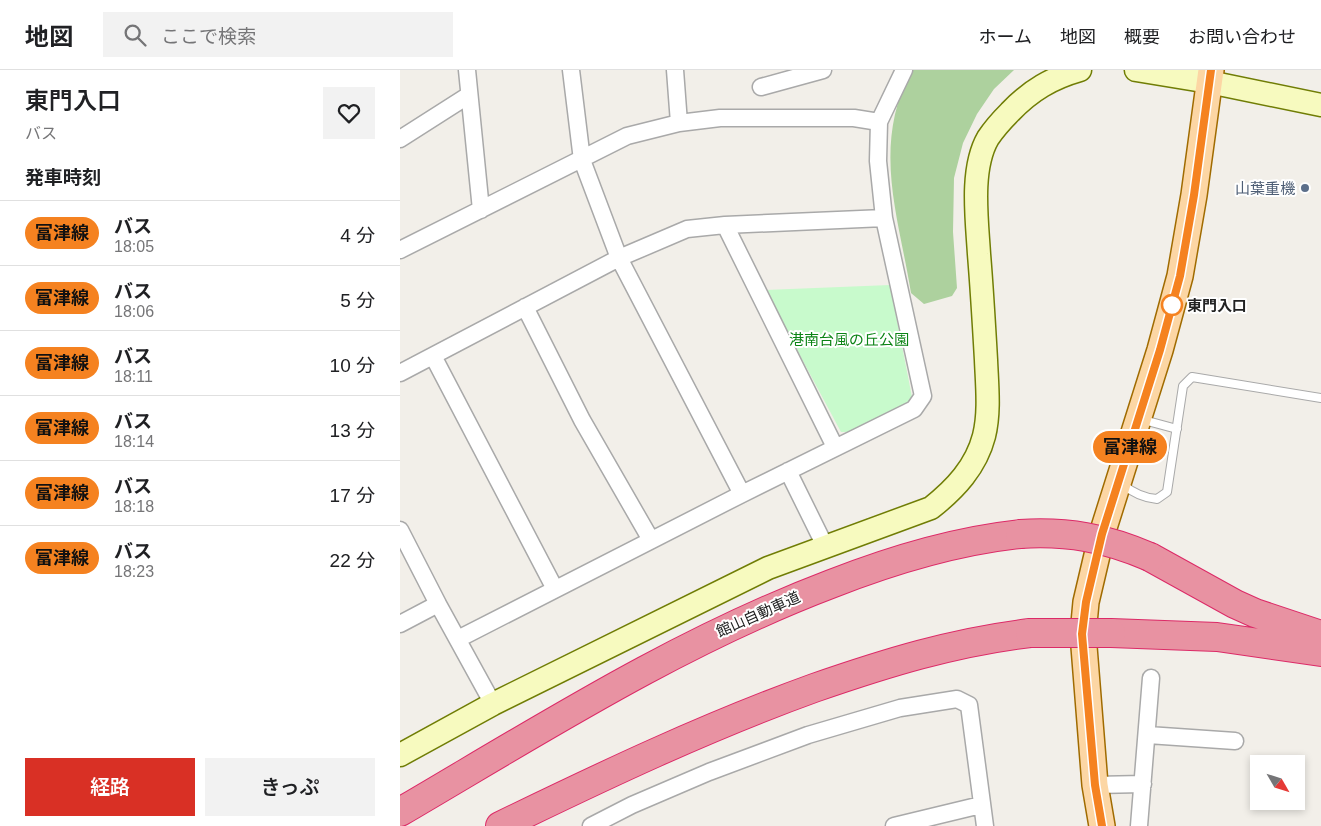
<!DOCTYPE html>
<html lang="ja">
<meta charset="utf-8">
<style>
:root{--surface:#fff;--page:#f2f2f2;--text:#202124;--muted:#757577;--line:#e0e0e0;--accent:#d93025}
body{margin:0;font-family:Arial,"Noto Sans JP",sans-serif;background:var(--page);color:var(--text);height:100vh;display:flex;flex-direction:column;font-size:19px;white-space:nowrap}
*{box-sizing:border-box;margin:0}
p{font-size:16px;color:var(--muted)}
.icon{flex:none;width:28px;height:28px;fill:none;stroke:currentColor;stroke-width:2;stroke-linecap:round;stroke-linejoin:round}
.map{position:relative;flex:1;overflow:hidden}
.drawer{display:flex;flex-direction:column;background:var(--surface);width:400px}
.drawer>*{flex:none}
.badge{padding:0 10px;border-radius:16px;font-size:18px;line-height:32px}
.needle{width:32px;rotate:129deg}
.tools{position:absolute;left:850px;top:685px;display:grid;gap:10px}
.tools a{display:grid;place-items:center;width:55px;height:55px;border-radius:0px;background:var(--surface);box-shadow:0 2px 8px #0003;font-size:25px}
.map>.badge{position:absolute;translate:-50% -50%;box-shadow:0 0 0 2px #fff}
h2{padding:0 25px;font-size:19px;line-height:45px}
.round{display:grid;place-items:center;flex:none;width:52px;height:52px;border-radius:0px;background:var(--page)}
.head{display:flex;align-items:center;justify-content:space-between;height:85px;padding:0 25px}
h1{font-size:24px;font-weight:600;line-height:38px}
.primary-button{display:flex;gap:10px;margin-top:auto;padding:10px 25px}
.primary-button a{flex:1;height:58px;border-radius:0px;background:var(--accent);color:#fff;font-size:20px;font-weight:600;line-height:58px;text-align:center}
.primary-button a+a{background:var(--page);color:var(--text)}
ul{padding:0;list-style:none}
li{display:flex;align-items:center;gap:15px;height:65px;padding:0 25px;border-top:1px solid var(--line)}
li div{flex:1}
li b{display:block;font-size:19px}
li em{font-style:normal}
li .badge{min-width:55px;font-weight:700;text-align:center}
header{display:flex;align-items:center;gap:30px;box-sizing:border-box;height:70px;padding:0 25px;background:var(--surface);border-bottom:1px solid var(--line)}
header strong{font-size:24px}
nav{display:flex;gap:28px;margin-inline-start:auto;font-size:18px}
.search{width:350px;height:45px;background:var(--page);display:flex;align-items:center;gap:12px;box-sizing:border-box;padding:0 18px;border-radius:0px;color:var(--muted);font-size:19px}
main{display:flex;flex:1;min-height:0}
.map>svg:first-child{display:block}
.forest{fill:#add19e}
.park{fill:#c8facc}
.lines{fill:none;stroke-linecap:round;stroke-linejoin:round}
.lane-casing{stroke:#a9a9a9;stroke-width:10}
.street-casing{stroke:#a9a9a9;stroke-width:19}
.secondary-casing{stroke:#707d05;stroke-width:25}
.primary-casing{stroke:#a06b00;stroke-width:28}
.highway-casing{stroke:#dc2a67;stroke-width:30}
.lane{stroke:#fff;stroke-width:8}
.street{stroke:#fff;stroke-width:16}
.secondary{stroke:#f7fabf;stroke-width:22}
.primary{stroke:#fcd6a4;stroke-width:25}
.highway{stroke:#e892a2;stroke-width:28}
.highway-bridge-casing{stroke:#dc2a67;stroke-width:30;stroke-linecap:butt}
.highway-bridge{stroke:#e892a2;stroke-width:28}
.line-casing{stroke:#fff;stroke-width:11}
.line{stroke:#f58220;stroke-width:8}
.service-dot{fill:#5c6f8a;stroke:#fff;stroke-width:2}
.stop-dot{fill:#fff;stroke:#f58220;stroke-width:2.5}
.labels{text-anchor:middle;dominant-baseline:central;stroke-width:4;stroke-linejoin:round;paint-order:stroke}
.service-label{font-size:15px;fill:#4e5e75;stroke:#fff;text-anchor:end}
.stop-label{font-size:15px;font-weight:bold;fill:#222;stroke:#fff;text-anchor:start}
.park-label{font-size:15px;fill:#0c8416;stroke:#fff}
.street-label{font-size:15px;fill:#222;stroke:#fff}
</style>
<header>
<strong>地図</strong>
<div class="search"><svg class="icon" aria-label="search" viewBox="0 0 24 24"><circle cx="10" cy="10" r="6"/><path d="M15 15l6 6"/></svg>ここで検索</div>
<nav><a>ホーム</a><a>地図</a><a>概要</a><a>お問い合わせ</a></nav>
</header>
<main>
<section class="drawer">
<div class="head"><div><h1>東門入口</h1><p>バス</p></div><a class="round"><svg class="icon" aria-label="heart" viewBox="0 0 24 24"><path d="M12 20l-8-8c-3-5 5-10 8-4 3-6 11-1 8 4z"/></svg></a></div>
<h2>発車時刻</h2>
<ul>
<li><span class="badge" style="background:#f58220;color:#111">富津線</span><div><b>バス</b><p>18:05</p></div><em>4 分</em></li>
<li><span class="badge" style="background:#f58220;color:#111">富津線</span><div><b>バス</b><p>18:06</p></div><em>5 分</em></li>
<li><span class="badge" style="background:#f58220;color:#111">富津線</span><div><b>バス</b><p>18:11</p></div><em>10 分</em></li>
<li><span class="badge" style="background:#f58220;color:#111">富津線</span><div><b>バス</b><p>18:14</p></div><em>13 分</em></li>
<li><span class="badge" style="background:#f58220;color:#111">富津線</span><div><b>バス</b><p>18:18</p></div><em>17 分</em></li>
<li><span class="badge" style="background:#f58220;color:#111">富津線</span><div><b>バス</b><p>18:23</p></div><em>22 分</em></li>
</ul>
<div class="primary-button"><a>経路</a><a>きっぷ</a></div>
</section>
<div class="map">
<svg width="921" height="756" viewBox="0 0 921 756">
<rect width="100%" height="100%" fill="#f2efe9"/>
<path class="forest" d="M511,0H614L594,19L577,44L563,73L554,108L553,162L557,218L552,226L524,234L511,223C498,143 472,78 511,0Z"/>
<path class="park" d="M490,215L512,327L509,334L456,362H441L365,220Z"/>
<g class="lines">
<g class="lane-casing">
<path id="lane" d="M740,349L777,359
M722,414C733,423 743,428 757,429L767,422L783,316L792,307L921,328"/>
</g>
<g class="street-casing">
<path id="street" d="M67,0L81,140
M171,0L182,90L219,188L342,424
M275,0L279,53
M361,17L423,0
M0,69L69,25
M325,155L435,377
M0,180L227,66L279,53L320,48H454L479,52
M125,237L182,350L251,470
M33,286L155,519
M0,303L219,188L287,159L325,155L484,148
M388,401L425,476
M0,460L38,534L93,634
M0,554L38,534
M58,569L342,424L514,339L523,326L484,148L478,91L479,52L504,0
M748,665L835,671
M695,715L743,714
M191,756L232,735L309,702L408,665L500,638L557,629L569,635L585,756
M494,756L581,735
M739,756L751,608"/>
</g>
<g class="secondary-casing">
<path id="secondary" d="M736,0L809,12L921,35
M0,685L93,634L368,498L531,438C555,419 576,397 584,366C590,342 587,315 586,290C584,255 582,220 579,184C577,150 570,99 588,68C594,59 602,50 610,42C631,20 652,8 680,0"/>
</g>
<g class="primary-casing">
<path id="primary" d="M702,756L695,715L683,564L686,532L702,464L760,280L780,206L794,125L811,0"/>
</g>
<g class="highway-casing">
<path id="highway" d="M750,487L835,534L855,543L921,565
M711,563L817,567L921,582
M0,742C140,660 278,572 431,514C492,490 555,471 620,464
M100,756C203,706 306,657 414,618C486,593 554,572 630,563"/>
</g>
<use href="#lane" class="lane"/>
<use href="#street" class="street"/>
<use href="#secondary" class="secondary"/>
<use href="#primary" class="primary"/>
<use href="#highway" class="highway"/>
<g class="highway-bridge-casing">
<path id="highway-bridge" d="M620,464C668,461 706,468 750,487
M630,563H711"/>
</g>
<use href="#highway-bridge" class="highway-bridge"/>
</g>
<g class="lines">
<g class="line-casing">
<path id="line" d="M702,756L695,715L682,564L686,532L702,464L760,280L780,206L794,125L811,0"/>
</g>
<use href="#line" class="line"/>
</g>
<circle class="service-dot" cx="905" cy="118" r="5"/>
<circle class="stop-dot" cx="772" cy="235" r="10"/>
<g class="labels">
<g class="service-label">
<text x="895" y="118">山葉重機</text>
</g>
<g class="stop-label">
<text x="787" y="235">東門入口</text>
</g>
<g class="park-label">
<text x="449" y="269">港南台風の丘公園</text>
</g>
<g class="street-label">
<text transform="translate(358 544) rotate(-24)">館山自動車道</text>
</g>
</g>
</svg>
<div class="tools">
<a><svg class="needle" viewBox="-14 -14 28 28"><path d="M0-13l5 13h-10z" fill="#e53935"/><path d="M0 13l5-13h-10z" fill="#757577"/></svg></a>
</div>
<b class="badge" style="left:730px;top:377px;background:#f58220;color:#111">富津線</b>
</div>
</main>
